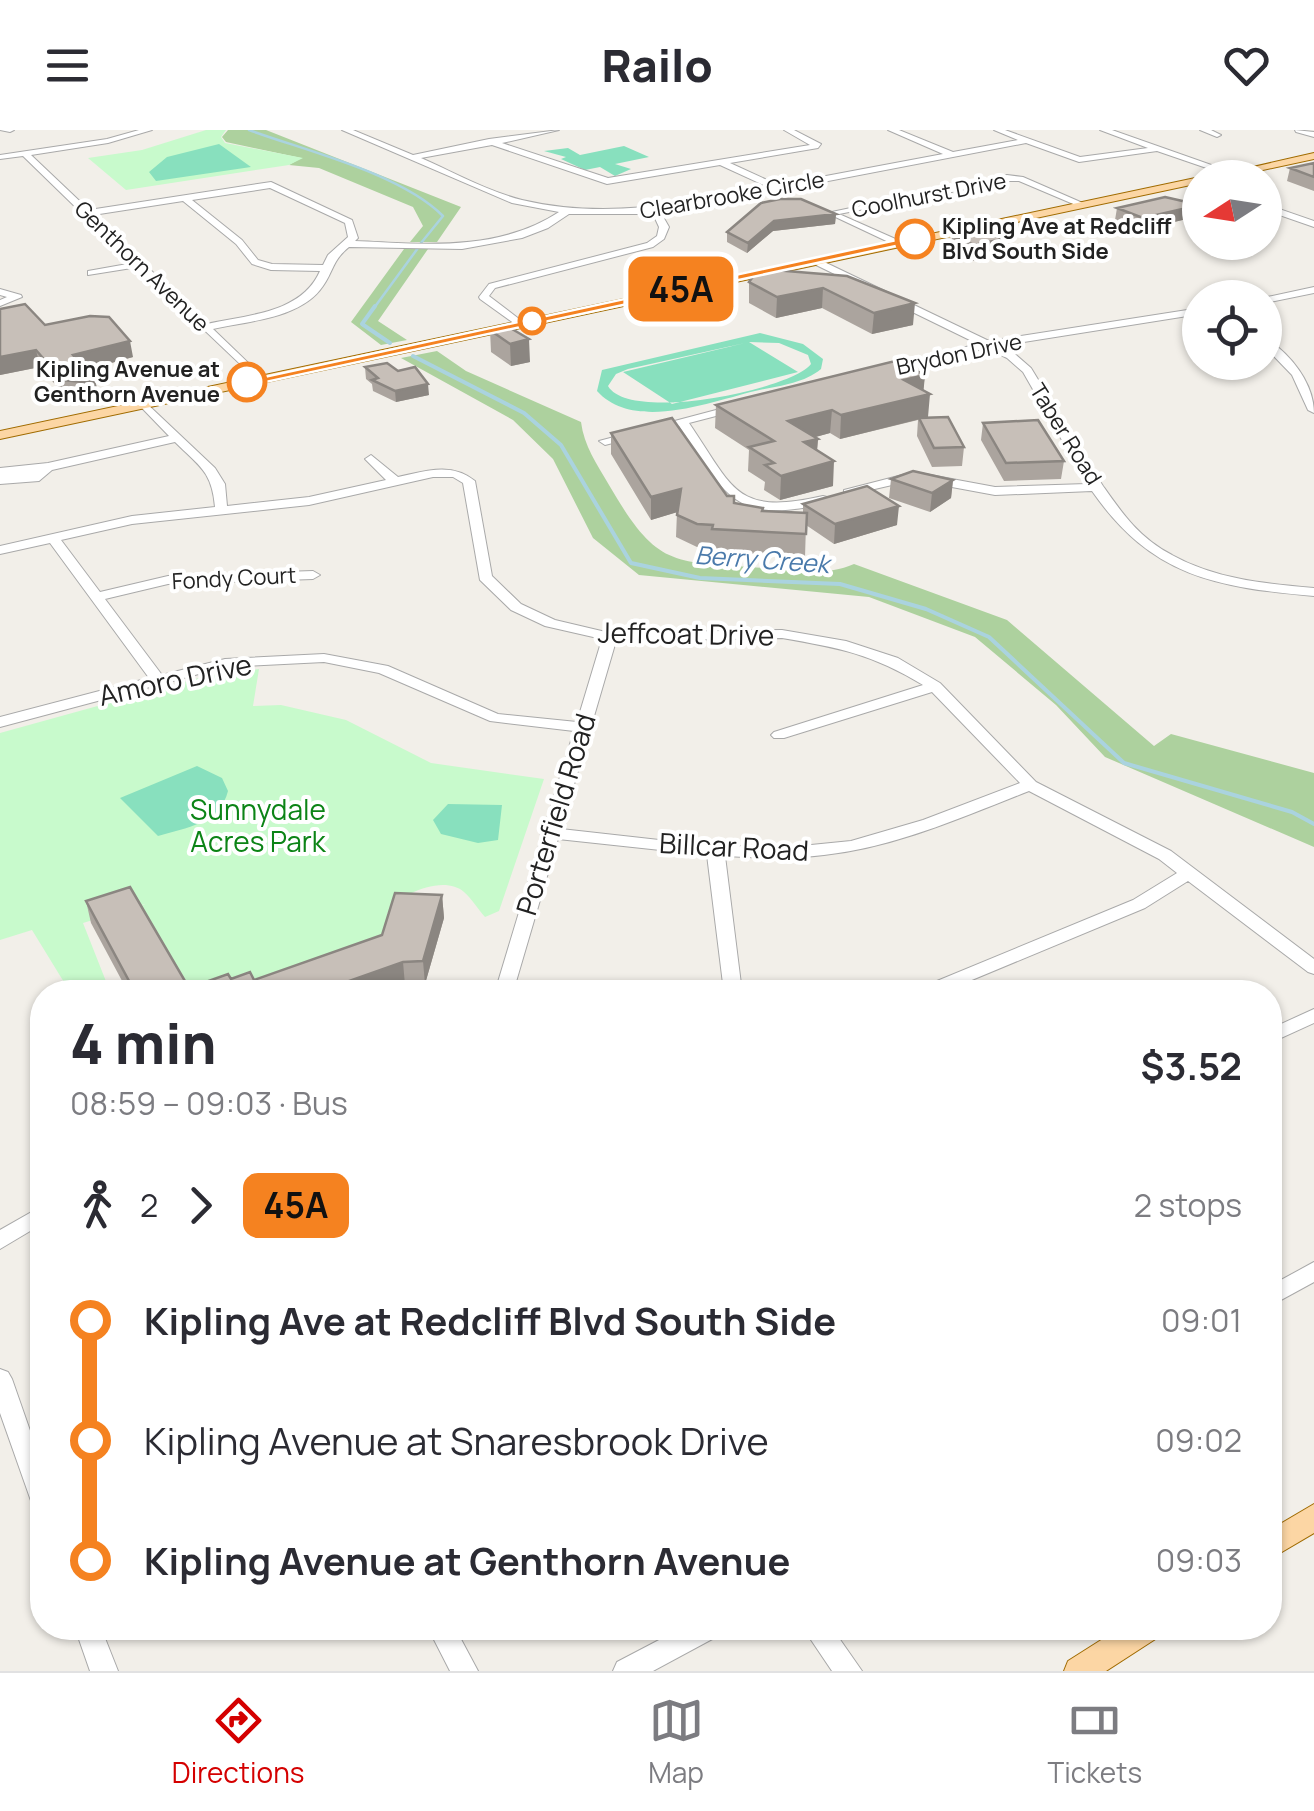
<!DOCTYPE html>
<meta charset="utf-8">
<style>
:root{--surface:#fff;--page:#f7f7f7;--text:#2b2b33;--muted:#7c7c81;--line:#e1e1e2;--accent:#d40000}
body{margin:0;font-family:Manrope,sans-serif;background:var(--page);color:var(--text);height:100vh;display:flex;flex-direction:column;font-size:38px;white-space:nowrap}
*{box-sizing:border-box;margin:0}
p{font-size:32px;color:var(--muted)}
.icon{flex:none;width:55px;height:55px;fill:none;stroke:currentColor;stroke-width:2;stroke-linecap:round;stroke-linejoin:round}
.map{position:relative;flex:1;overflow:hidden}
.details{position:absolute;left:30px;top:850px;width:1252px;height:660px;display:flex;flex-direction:column;background:var(--surface);border-radius:40px;box-shadow:0 2px 8px #0004}
.details>*{flex:none}
.badge{padding:0 20px;border-radius:15px;font-size:35px;line-height:65px}
.needle{width:65px;rotate:258deg}
.buttons{position:absolute;left:1182px;top:30px;display:grid;gap:20px}
.buttons a{display:grid;place-items:center;width:100px;height:100px;border-radius:50%;background:var(--surface);box-shadow:0 2px 8px #0004;font-size:50px}
.map>.badge{position:absolute;translate:-50% -50%;box-shadow:0 0 0 5px #fff}
.legs{display:flex;align-items:center;gap:15px;height:110px;padding:0 40px;font-size:32px}
.legs p{margin-inline-start:auto}
.headline{display:flex;align-items:center;justify-content:space-between;height:170px;padding:0 40px}
h1{font-size:55px;font-weight:800;line-height:75px}
ul{padding:0 40px;list-style:none}
li{display:flex;align-items:center;gap:35px;height:120px;font-size:38px}
li i{display:grid;place-items:center;width:15px;height:100%;margin:0 12px;background:currentColor}
li i::after{content:'';width:25px;height:25px;margin:-12px;border:8px solid;border-radius:50%;background:var(--surface)}
li p{margin-inline-start:auto}
li:first-child i{background:linear-gradient(#0000 50%,currentColor 0)}
li:last-child i{background:linear-gradient(currentColor 50%,#0000 0)}
header{display:flex;justify-content:space-between;align-items:center;height:130px;padding:0 40px;background:var(--surface);font-size:45px;font-weight:800}
.tabs{display:flex;justify-content:space-around;align-items:center;height:140px;border-top:2px solid var(--line);background:var(--surface);font-size:28px;color:var(--muted)}
.tabs a{display:grid;justify-items:center;gap:5px}
.tabs .current{color:var(--accent)}
.map>svg:first-child{display:block}
.forest{fill:#add19e}
.park{fill:#c8facc}
.pitch{fill:#88e0be;fill-rule:evenodd}
.lines{fill:none;stroke-linecap:round;stroke-linejoin:round}
.stream-far1{stroke:#aad3df;stroke-width:2.5}
.stream{stroke:#aad3df;stroke-width:4}
.minor-casing{stroke:#a9a9a9;stroke-width:2}
.major-casing{stroke:#a06b00;stroke-width:2}
.minor{fill:#fff;fill-rule:evenodd}
.major{fill:#fcd6a4;fill-rule:evenodd}
.wall{fill:#aba49e}
.shaded-wall{fill:#8b8681}
.building{fill:#c7bfb8;stroke:#8b8681;stroke-width:2.5}
.line-1{fill:#f58220;stroke:#fff;stroke-width:2.5}
.stop-1-dot{fill:#fff;stroke:#f58220;stroke-width:5}
.labels{text-anchor:middle;dominant-baseline:central;stroke-width:8;stroke-linejoin:round;paint-order:stroke}
.far-street-label{font-size:22px;fill:#222;stroke:#fff}
.far-stop-label{font-size:22px;font-weight:bold;fill:#222;stroke:#fff;text-anchor:start}
.far-water-label{font-size:25px;font-style:italic;fill:#4a7aab;stroke:#fff}
.street-label{font-size:28px;fill:#222;stroke:#fff}
.park-label{font-size:28px;fill:#0c8416;stroke:#fff}
</style>
<header><svg class="icon" aria-label="menu" viewBox="0 0 24 24"><path d="M4 6h16M4 12h16M4 18h16"/></svg>Railo<svg class="icon" aria-label="heart" viewBox="0 0 24 24"><path d="M12 20l-8-8c-3-5 5-10 8-4 3-6 11-1 8 4z"/></svg></header>
<div class="map">
<svg width="1314" height="1541" viewBox="0 0 1314 1541">
<rect width="100%" height="100%" fill="#f2efe9"/>
<path class="forest" d="M228,0H266L461,77L437,112H410L423,96L413,77L319,38L289,35L301,28L226,12L222,7Z
M404,119H428L378,191L407,210L381,215L351,192Z
M437,221L466,241L581,292C584,316 597,334 609,355C658,439 671,431 764,438C796,440 824,447 854,434L1007,490L1154,616L1171,604L1314,643V717L1105,627L1056,575L975,507L869,467L639,445L593,408L553,329L513,290L401,228Z"/>
<path class="park" d="M206,0H226L221,7L225,13L303,28L289,35L126,60L88,28L142,20Z
M259,539L253,576L281,575L346,590L431,633L544,649L499,781L485,787C478,779 472,769 464,762C444,744 398,764 387,784L397,785L384,828L183,862L135,779L145,774L83,793L109,859L70,862L32,800L0,810V603L206,546Z"/>
<path class="pitch" d="M219,14L251,37L156,51L149,42L167,27Z
M624,16L649,27L615,34L631,39L615,46L600,37L585,40L561,29L566,27L544,21L568,18L580,25Z
M760,203L803,214L823,229L821,239C803,254 777,256 755,261C710,272 634,302 597,261L602,240ZM749,212L779,213L808,225L811,234C791,260 629,293 608,256L616,244L628,239L745,213L623,242L672,274L798,242Z
M197,636L222,648L228,661C220,693 186,698 158,706L120,668Z
M448,674L502,675L498,710L478,713L441,704L433,690Z"/>
<g class="lines">
<path class="stream-far1" d="M249,0C306,21 400,43 443,86L421,113
M374,178L418,118"/>
<path class="stream" d="M375,176L362,194L390,213
M413,226L524,283L561,315L631,433L700,448L840,454L926,479L989,507L1124,633L1292,682L1314,694"/>
<g class="minor-casing">
<path id="minor" d="M0,0H14L10,2Z
M139,0H152L108,13L31,25L89,80L271,52L352,90L358,108L355,111C424,114 498,122 559,82L512,73L342,0H353L413,25L489,9L559,0L502,13L608,48L810,15L784,0H794L821,14L818,18L730,33L778,55L943,24L888,0H899L953,22L1018,10L994,0H1005L1080,27L1148,18L1100,0H1112L1234,43L1227,45L1157,21L1079,32L1026,13L661,83L669,97L664,109L653,117L495,158L489,166L523,192V196L519,197L480,169L479,167L489,154L647,113L657,106L659,97L653,84H569L548,98L522,108L462,119L349,117C332,131 334,140 323,156C301,189 247,191 213,199L264,248L266,250L260,253L138,137L88,145V141L133,133L23,26L0,29V25L107,9ZM492,15L607,54L720,35L768,57C684,73 607,90 522,70C487,61 453,42 421,28ZM270,58L345,93L348,107L328,125L323,135L272,134L258,130L242,110L192,70ZM183,71L236,114L252,134L271,140L320,141C302,183 248,185 207,194L93,85Z
M1200,0H1211L1221,5L1217,7Z
M1295,0L1314,2V7L1296,2Z
M1007,45L1023,47L1085,74L1078,76L1019,51H1007L839,84L900,111V115L897,116L827,83Z
M1265,74L1314,91V97L1265,80Z
M812,129H818L989,211L1200,178V184L999,216L1015,224L1031,238C1055,277 1078,318 1103,356C1122,383 1139,408 1172,425C1215,449 1266,454 1314,458V466C1215,457 1152,447 1092,361L995,365L914,350L844,366V360L914,342L995,357L1087,354L1023,242L1007,228L987,218L877,243V239L978,214L812,133Z
M1314,157V163L1265,173L1263,168Z
M0,159L21,165L22,167L0,176V170L7,167L0,165Z
M1265,208C1290,223 1314,253 1314,283L1308,280L1292,245L1265,217Z
M144,271L215,338L225,354L227,376L309,367L386,350L365,329L371,325L398,347C426,341 451,332 475,351L492,446L521,474L555,490L610,503L782,500L846,511L898,528L940,553L1036,652L1171,721L1314,829V844L1308,842L1188,751L1145,778L943,862H918L920,858L1133,770L1177,743L1159,729L1029,661C963,687 896,717 824,725C791,729 758,728 725,726L742,862H724L707,725L558,709L513,862H495L542,706L540,703L544,699L574,601L490,591L379,543L324,532L225,537L0,597V587L149,548L50,413L0,424V416L132,386L215,377C212,341 199,336 175,312L52,340L39,351L0,354V346L35,342L0,346V338L48,333L169,306L140,276V272ZM433,347H453L463,353L480,450L511,480L545,496L602,509L577,592L498,584L388,536L324,524L225,529L162,545L105,469L168,454L313,449L320,445L313,441L168,446L100,462L61,410L132,394L309,375ZM782,508C840,518 872,524 923,555L774,602L771,605L774,608H784L932,562L1020,653L923,690L851,711L791,717L722,716L715,713H686L561,699L616,511Z
M735,275L739,276V280L689,293C734,359 735,386 823,366L827,367V373C734,395 727,367 679,296L605,315L599,311Z
M1314,879V893L1270,913V899Z
M42,1076V1094L0,1119V1100Z
M1314,1132V1152L1270,1176V1156Z
M0,1239L8,1242L12,1249L42,1335V1379L33,1376L30,1368L0,1283Z
M75,1498H101L118,1541H90Z
M428,1498H455L478,1541H450Z
M682,1498H720L716,1507L653,1541H613L617,1532Z
M803,1498H832L862,1541H832Z"/>
</g>
<g class="major-casing">
<path id="major" d="M1314,23V29L1226,48H1205Z
M1200,47V53L0,309V301Z
M1314,1374V1403L1270,1429V1400Z
M1120,1498H1161L1157,1508L1106,1541H1064L1068,1531Z"/>
</g>
<use href="#minor" class="minor"/>
<use href="#major" class="major"/>
</g>
<path class="wall" d="M1314,33V61L1287,51L1290,38Z
M1117,78L1199,86L1141,100L1115,90Z
M836,84L835,94L773,101L747,123L727,112V102Z
M952,106L1001,124L973,131L951,121Z
M847,146L913,195L872,204L822,178L776,188L749,173V152Z
M0,179L45,195L133,227L87,240L95,250L99,267L86,269L66,267L40,237L0,245Z
M507,196L530,232L511,236L491,222L490,200Z
M365,237L429,265L396,272L373,261L372,254L366,249Z
M925,245L923,260L928,287L964,317L962,336L932,337L917,306L918,290L840,309L830,303L815,307L818,309L817,320L833,356L780,370L764,360L765,352L748,341L749,320L715,298L716,275Z
M983,293L1064,331L1061,349L1004,351L981,310Z
M611,303L727,366L734,373L762,381L803,383V374L897,395L834,414L806,395L805,427L712,422V417H697L676,407L677,382L651,390L611,324Z
M891,349L953,350L951,368L930,382L889,368Z
M442,765L444,788L425,854L405,855L384,862H128L91,793L86,771L189,858L231,849L254,850L382,805Z"/>
<path class="shaded-wall" d="M1200,75L1199,86L1141,100L1143,88Z
M836,84L835,94L773,101L747,123L748,113L774,91Z
M1003,109L1001,124L973,131L974,115Z
M823,158L822,178L776,188L777,167Z
M915,173L913,195L872,204L874,183Z
M529,209L530,232L511,236L510,214Z
M130,211L133,227L77,242L73,225Z
M36,220L40,237L0,245V227Z
M925,245L923,266L930,264L928,287L840,309L841,285L904,250Z
M95,250L99,267L86,269L83,252Z
M428,254L429,265L396,272L395,261Z
M832,280L830,303L787,315L788,291Z
M818,309L816,333L804,312Z
M834,331L833,356L780,370L781,346Z
M953,350L951,368L930,382L932,363Z
M681,359V381L651,390V367Z
M899,376L897,395L834,414L835,394Z
M442,765L444,788L425,854L423,831Z
M403,832L405,855L384,862H321V861Z
M318,857L319,862H303Z"/>
<path class="building" d="M1314,33V47L1290,38Z
M1165,67L1200,75L1143,88L1117,78Z
M780,69H801L836,84L774,91L748,113L727,102L761,73Z
M981,100L1003,109L974,115L952,106Z
M774,140L847,146L915,173L874,183L823,158L777,167L749,152L755,144Z
M25,174L45,195L90,186L109,187L130,211L73,225L95,250L83,252L62,250L36,220L0,227V179Z
M507,196L529,209L510,214L490,200Z
M895,231L925,245L904,250L930,264L841,285L832,280L788,291L818,309L804,312L834,331L781,346L765,335L774,333L749,317L774,311L716,275Z
M387,233L398,241L415,237L428,254L395,261L372,250L378,248L365,237Z
M948,287L964,317L934,318L919,288Z
M672,288L727,366H734V373L763,378L762,381L807,383L806,404L712,399L713,395L697,394L677,385L681,359L651,367L611,303Z
M1038,290L1064,331L1006,333L983,293Z
M913,341L953,350L932,363L891,349Z
M867,356L899,376L835,394L803,374Z
M130,757L189,858L228,844L231,849L250,842L254,850L382,805L395,763L442,765L423,831L403,832L321,861L318,857L303,862H135L86,771Z"/>
<path class="line-1" d="M915,106L919,111L247,256L241,252Z"/>
<g class="stop-1-dot">
<circle cx="915" cy="109" r="18"/>
<circle cx="532" cy="191" r="12"/>
<circle cx="247" cy="252" r="18"/>
</g>
<g class="labels">
<g class="far-street-label">
<text transform="translate(732 65) rotate(-10)">Clearbrooke Circle</text>
<text transform="translate(929 65) rotate(-11)">Coolhurst Drive</text>
<text transform="translate(142 136) rotate(44)">Genthorn Avenue</text>
<text transform="translate(959 224) rotate(-12)">Brydon Drive</text>
<text transform="translate(1066 304) rotate(58)">Taber Road</text>
<text transform="translate(234 448) rotate(-3)">Fondy Court</text>
</g>
<g class="far-stop-label">
<text x="942" y="96">Kipling Ave at Redcliff<tspan x="942" dy="25">Blvd South Side</tspan></text>
<text x="220" y="239" text-anchor="end">Kipling Avenue at<tspan x="220" dy="25">Genthorn Avenue</tspan></text>
</g>
<g class="far-water-label">
<text transform="translate(762 429) rotate(4)">Berry Creek</text>
</g>
<g class="street-label">
<text transform="translate(686 503) rotate(1)">Jeffcoat Drive</text>
<text transform="translate(175 549) rotate(-12)">Amoro Drive</text>
<text transform="translate(555 684) rotate(-73)">Porterfield Road</text>
<text transform="translate(734 716) rotate(3)">Billcar Road</text>
</g>
<g class="park-label">
<text x="258" y="679">Sunnydale<tspan x="258" dy="32">Acres Park</tspan></text>
</g>
</g>
</svg>
<div class="buttons">
<a><svg class="needle" viewBox="-14 -14 28 28"><path d="M0-13l5 13h-10z" fill="#e53935"/><path d="M0 13l5-13h-10z" fill="#7c7c81"/></svg></a>
<a><svg class="icon" aria-label="locate" viewBox="0 0 24 24"><circle cx="12" cy="12" r="6"/><path d="M12 2v4M12 18v4M2 12h4M18 12h4"/></svg></a>
</div>
<b class="badge" style="left:681px;top:159px;background:#f58220;color:#111">45A</b>
<section class="details">
<div class="headline"><div><h1>4 min</h1><p>08:59 – 09:03 · Bus</p></div><b>$3.52</b></div>
<div class="legs"><svg class="icon" aria-label="walk" viewBox="0 0 24 24"><circle cx="13" cy="4" r="2"/><path d="M13 8l-2 6 4 7M11 14l-3 7M7 12l3-4h3l4 4"/></svg>2<svg class="icon" aria-label="forward" viewBox="0 0 24 24"><path d="M9 5l7 7-7 7"/></svg><b class="badge" style="background:#f58220;color:#111">45A</b><p>2 stops</p></div>
<ul>
<li><i style="color:#f58220"></i><b>Kipling Ave at Redcliff Blvd South Side</b><p>09:01</p></li>
<li><i style="color:#f58220"></i><span>Kipling Avenue at Snaresbrook Drive</span><p>09:02</p></li>
<li><i style="color:#f58220"></i><b>Kipling Avenue at Genthorn Avenue</b><p>09:03</p></li>
</ul>
</section>
</div>
<nav class="tabs">
<a class="current"><svg class="icon" aria-label="directions" viewBox="0 0 24 24"><path d="M12 3l9 9-9 9-9-9zM9 14v-3h6M13 9l2 2-2 2"/></svg>Directions</a>
<a><svg class="icon" aria-label="map" viewBox="0 0 24 24"><path d="M3 6l6-2 6 2 6-2v14l-6 2-6-2-6 2zM9 4v14M15 6v14"/></svg>Map</a>
<a><svg class="icon" aria-label="tickets" viewBox="0 0 24 24"><path d="M3 7h18v10H3zM15 7v10"/></svg>Tickets</a>
</nav>
